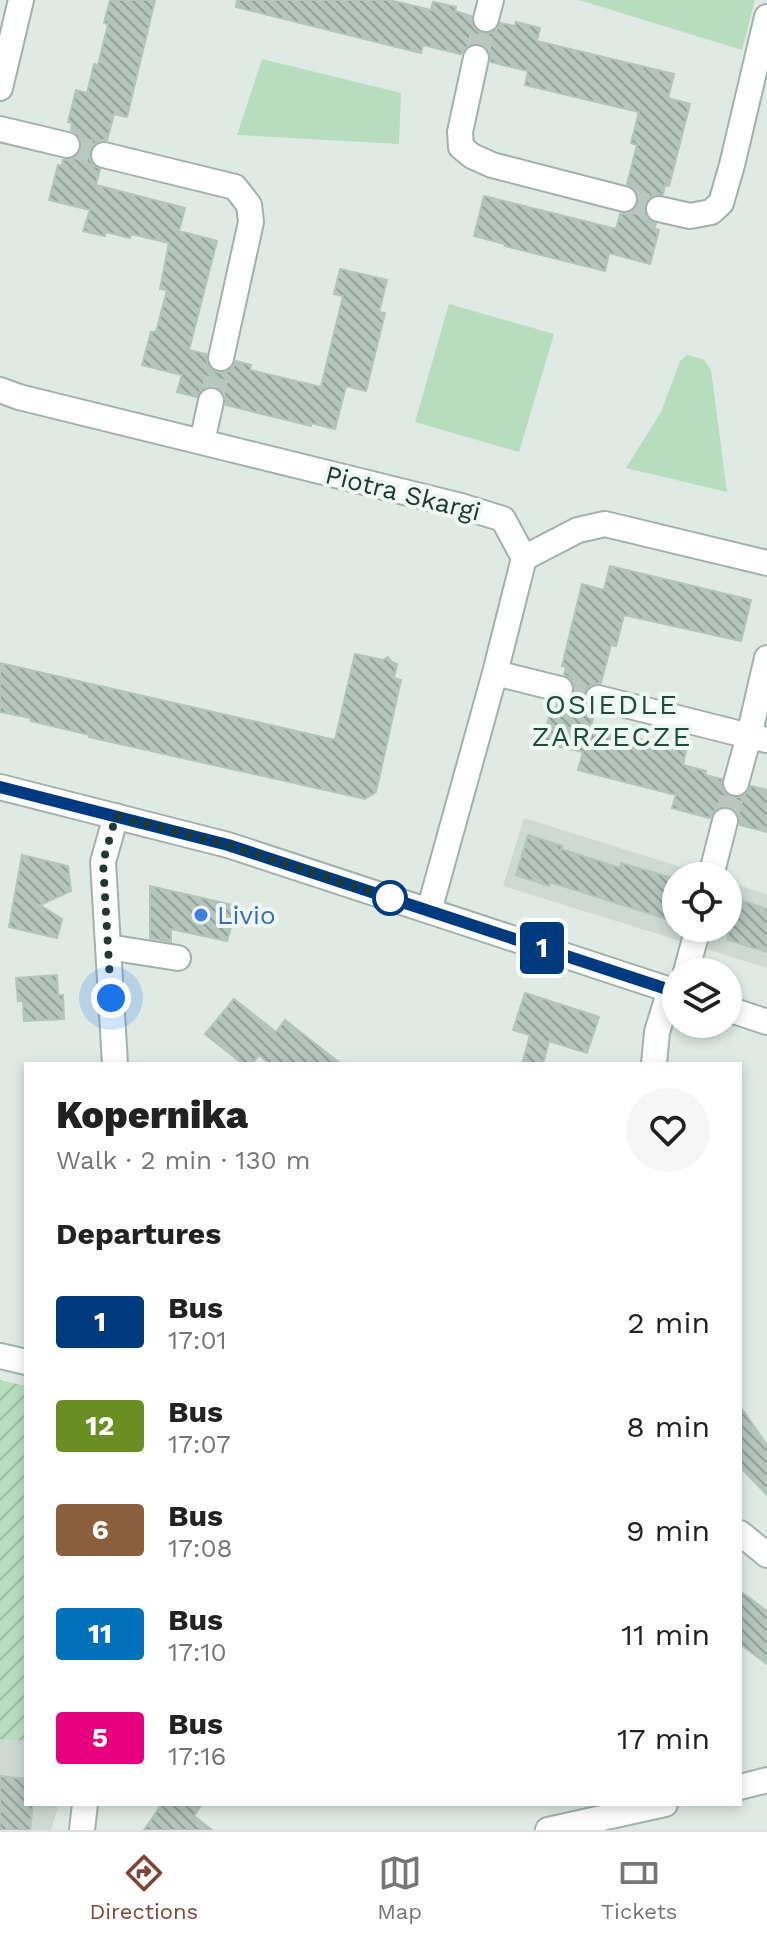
<!DOCTYPE html>
<meta charset="utf-8">
<style>
:root{--surface:#fff;--page:#f6f6f6;--text:#222;--muted:#767676;--line:#e0e0e0;--accent:#804539}
body{margin:0;font-family:"Work Sans",sans-serif;background:var(--page);color:var(--text);height:100vh;display:flex;flex-direction:column;font-size:30px;white-space:nowrap}
*{box-sizing:border-box;margin:0}
p{font-size:26px;color:var(--muted)}
.icon{flex:none;width:44px;height:44px;fill:none;stroke:currentColor;stroke-width:2;stroke-linecap:round;stroke-linejoin:round}
.map{position:relative;flex:1;overflow:hidden}
.sheet{position:absolute;left:24px;top:1062px;width:718px;height:744px;display:flex;flex-direction:column;background:var(--surface);border-radius:0px;box-shadow:0 4px 12px #0003}
.sheet>*{flex:none}
.badge{padding:0 16px;border-radius:6px;font-size:28px;line-height:52px}
.tools{position:absolute;left:662px;top:862px;display:grid;gap:16px}
.tools a{display:grid;place-items:center;width:80px;height:80px;border-radius:50%;background:var(--surface);box-shadow:0 4px 12px #0003;font-size:40px}
.you{position:absolute;width:40px;height:40px;margin:-20px;border:6px solid #fff;border-radius:50%;background:#1a73e8;box-shadow:0 0 0 12px #1a73e833}
.map>.badge{position:absolute;translate:-50% -50%;box-shadow:0 0 0 4px #fff}
h2{padding:0 32px;font-size:30px;line-height:72px}
.round{display:grid;place-items:center;flex:none;width:84px;height:84px;border-radius:42px;background:var(--page)}
.summary{display:flex;align-items:center;justify-content:space-between;height:136px;padding:0 32px}
h1{font-size:38px;font-weight:800;line-height:60px}
ul{padding:0;list-style:none}
li{display:flex;align-items:center;gap:24px;height:104px;padding:0 32px}
li div{flex:1}
li b{display:block;font-size:30px}
li em{font-style:normal}
li .badge{min-width:88px;font-weight:700;text-align:center}
.tabs{display:flex;justify-content:space-around;align-items:center;height:112px;border-top:2px solid var(--line);background:var(--surface);font-size:22px;color:var(--muted)}
.tabs a{display:grid;justify-items:center;gap:4px}
.tabs .active{color:var(--accent)}
.map>svg:first-child{display:block}
.built{fill:#cddad3}
.green{fill:#b8dcbe}
.garden{fill:url(#garden-furrows)}
.building{fill:url(#building-back-hatch);stroke:#b2c4bb;stroke-width:2}
.lines{fill:none;stroke-linecap:round;stroke-linejoin:round}
.minor-tunnel{stroke:#b9c7c0;stroke-width:24;stroke-dasharray:24 12;stroke-linecap:butt}
.minor-casing{stroke:#a2b2ab;stroke-width:28}
.minor{stroke:#fff;stroke-width:24}
.line-casing{stroke:#fff;stroke-width:18}
.line{stroke:#003b80;stroke-width:12}
.walk{stroke:#203a31;stroke-width:8;stroke-dasharray:0 14.4}
.stop-dot{fill:#fff;stroke:#003b80;stroke-width:4}
.shop-dot{fill:#3f7fe0;stroke:#eff7f3;stroke-width:3}
.labels{text-anchor:middle;dominant-baseline:central;stroke-width:8;stroke-linejoin:round;paint-order:stroke}
.street-label{font-size:26px;fill:#203a31;stroke:#eff7f3}
.shop-label{font-size:26px;fill:#366cbe;stroke:#eff7f3;text-anchor:start}
.neighbourhood-label{font-size:28px;letter-spacing:2px;fill:#1c4c3c;stroke:#eff7f3}
</style>
<div class="map">
<svg width="767" height="1830" viewBox="0 0 767 1830">
<defs>
<pattern id="garden-furrows" width="10" height="10" patternUnits="userSpaceOnUse" patternTransform="scale(2)"><rect width="10" height="10" fill="#b8dcbe"/><path d="M-1 1l2-2M0 10L10 0M9 11l2-2" fill="none" stroke="#9ebea4"/></pattern>
<pattern id="building-back-hatch" width="6" height="6" patternUnits="userSpaceOnUse" patternTransform="scale(2)"><rect width="6" height="6" fill="#b4c5bd"/><path d="M-1 5l2 2M0 0l6 6M5-1l2 2" fill="none" stroke="#92a19a"/></pattern>
</defs>
<rect width="100%" height="100%" fill="#dfeae4"/>
<path class="built" d="M524,818L710,876H676V928H728V882L767,894V968L503,886Z
M0,1739L26,1741V1804H59L51,1830H0Z"/>
<path class="green" d="M579,0H755L742,50Z
M262,59L401,93L399,144L237,135Z
M449,304L554,334L519,452L415,422Z
M687,355L703,359L711,370L727,492L626,468L661,412L680,361Z"/>
<path class="garden" d="M0,1380L26,1386V1741L0,1739Z"/>
<path class="building" d="M110,0H155L127,117L114,114L107,140H101L94,144L90,151L89,158L93,165L100,169L96,185L185,208L179,231L217,241L189,350L206,354L207,363L210,368L217,372H226L233,367L236,361L251,365L250,370L321,387L343,296L334,294L340,269L387,280L379,312L385,313L366,391L346,386L335,429L311,423V426L226,405L225,396L222,391L215,387H206L201,390L197,397L177,392L182,375L142,365L151,332H156L167,290L160,289L169,243L131,234L130,238L106,232L105,236L83,231L90,210L49,200L58,165L62,166L63,160L72,159L78,155L81,149V140L77,134L71,130L72,123L68,122L76,90L87,93L94,64L98,65L108,24L104,23Z
M237,0H389L431,10L433,2L456,7L455,11L471,16L472,24L475,29L481,33H491L497,29L500,23L515,26L516,22L540,28L537,41L674,74L668,98L690,104L669,186L665,185L663,194L654,195L648,199L645,205V214L649,220L656,224L654,228L659,230L650,264L609,253L605,271L505,246V244L474,236L484,196L616,229L620,214H627L634,210L639,202V196L635,189L627,184L637,145L631,143L639,112L525,85L528,71L491,62L490,53L485,46L480,44H471L464,49L461,54L423,45L421,53L236,7Z
M610,566L751,600L741,641L624,615L616,646L611,645L601,683H595L588,687L584,694L583,701L587,708L594,713L591,727L686,751L683,765L706,771L705,775L722,779V788L726,794L731,797H740L747,793L751,786L767,790V832L740,825V818L736,811L728,806L720,807L715,810L710,818L672,808L676,795L578,770L583,752L543,743L551,708L556,710L557,704L565,703L570,700L575,692L574,684L570,678L564,675L566,667L562,666L582,584L604,590Z
M355,654L383,660L388,657L392,662L397,664L394,678L401,680L376,792L365,799L89,737L90,735L31,721V718L0,712V663L335,740Z
M528,835L562,846L561,849L620,868L621,863L676,879V922L550,882L549,886L516,875Z
M22,855L68,866L71,891L40,905L62,919L57,938L9,927Z
M150,886L237,906L227,941L171,929V942L150,938Z
M728,896L767,909V952L728,940Z
M57,975L58,995H63L64,1019L24,1021L23,1001H18L16,978Z
M525,993L599,1017L587,1053L549,1041L543,1064H522L530,1035L513,1030Z
M234,999L276,1032L285,1020L341,1064H270L259,1055L252,1064H243L205,1034Z
M740,1406L767,1445V1495L740,1467Z
M740,1591L767,1611V1664L740,1644Z
M0,1776L26,1779V1804H33L30,1830H0Z
M162,1804H202L194,1816L212,1830H144Z"/>
<g class="lines">
<path class="minor-tunnel" d="M476,58L486,19
M67,145L104,155
M624,199L659,209
M211,401L221,358
M560,689L598,698
M725,821L736,783"/>
<g class="minor-casing">
<path id="minor" d="M486,19L491,0
M476,58L460,132L461,147L472,156L492,165L624,199
M0,88L21,0
M0,129L67,145
M104,155L235,187L249,205L251,222L221,358
M659,209L690,216L711,212L721,203L732,165L767,17
M0,390L19,397L461,506L503,519L524,558L495,673L429,911
M202,442L211,401
M524,558L578,530L605,524L767,563
M495,673L560,689
M598,698L749,736L767,658
M736,783L749,736L767,740
M0,787L228,845L676,992
M711,876L725,821
M108,947L178,958
M686,972L698,928
M728,1009L767,1022
M115,1064L103,862L116,816
M654,1064L657,1032L670,990
M0,1356L26,1362
M740,1533L767,1555
M740,1787L767,1780
M82,1830L85,1804
M548,1830L665,1804"/>
</g>
<use href="#minor" class="minor"/>
</g>
<g class="lines">
<g class="line-casing">
<path id="line" d="M0,787L228,845L676,992"/>
</g>
<use href="#line" class="line"/>
<path class="walk" d="M111,998L103,862L116,816L228,845L393,899L390,898"/>
</g>
<circle class="stop-dot" cx="390" cy="898" r="16"/>
<circle class="shop-dot" cx="201" cy="915" r="8"/>
<g class="labels">
<g class="street-label">
<text transform="translate(403 493) rotate(14)">Piotra Skargi</text>
</g>
<g class="shop-label">
<text x="217" y="915">Livio</text>
</g>
<g class="neighbourhood-label">
<text x="612" y="704">OSIEDLE<tspan x="612" dy="32">ZARZECZE</tspan></text>
</g>
</g>
</svg>
<div class="tools">
<a><svg class="icon" aria-label="locate" viewBox="0 0 24 24"><circle cx="12" cy="12" r="6"/><path d="M12 2v4M12 18v4M2 12h4M18 12h4"/></svg></a>
<a><svg class="icon" aria-label="layers" viewBox="0 0 24 24"><path d="M12 4l9 5-9 5-9-5zM3 14l9 5 9-5"/></svg></a>
</div>
<div class="you" style="left:111px;top:998px"></div>
<b class="badge" style="left:542px;top:948px;background:#003b80;color:#fff">1</b>
<section class="sheet">
<div class="summary"><div><h1>Kopernika</h1><p>Walk · 2 min · 130 m</p></div><a class="round"><svg class="icon" aria-label="heart" viewBox="0 0 24 24"><path d="M12 20l-8-8c-3-5 5-10 8-4 3-6 11-1 8 4z"/></svg></a></div>
<h2>Departures</h2>
<ul>
<li><span class="badge" style="background:#003b80;color:#fff">1</span><div><b>Bus</b><p>17:01</p></div><em>2 min</em></li>
<li><span class="badge" style="background:#6b8e23;color:#fff">12</span><div><b>Bus</b><p>17:07</p></div><em>8 min</em></li>
<li><span class="badge" style="background:#8b5e3c;color:#fff">6</span><div><b>Bus</b><p>17:08</p></div><em>9 min</em></li>
<li><span class="badge" style="background:#0072bc;color:#fff">11</span><div><b>Bus</b><p>17:10</p></div><em>11 min</em></li>
<li><span class="badge" style="background:#e6007e;color:#fff">5</span><div><b>Bus</b><p>17:16</p></div><em>17 min</em></li>
</ul>
</section>
</div>
<nav class="tabs">
<a class="active"><svg class="icon" aria-label="directions" viewBox="0 0 24 24"><path d="M12 3l9 9-9 9-9-9zM9 14v-3h6M13 9l2 2-2 2"/></svg>Directions</a>
<a><svg class="icon" aria-label="map" viewBox="0 0 24 24"><path d="M3 6l6-2 6 2 6-2v14l-6 2-6-2-6 2zM9 4v14M15 6v14"/></svg>Map</a>
<a><svg class="icon" aria-label="tickets" viewBox="0 0 24 24"><path d="M3 7h18v10H3zM15 7v10"/></svg>Tickets</a>
</nav>
